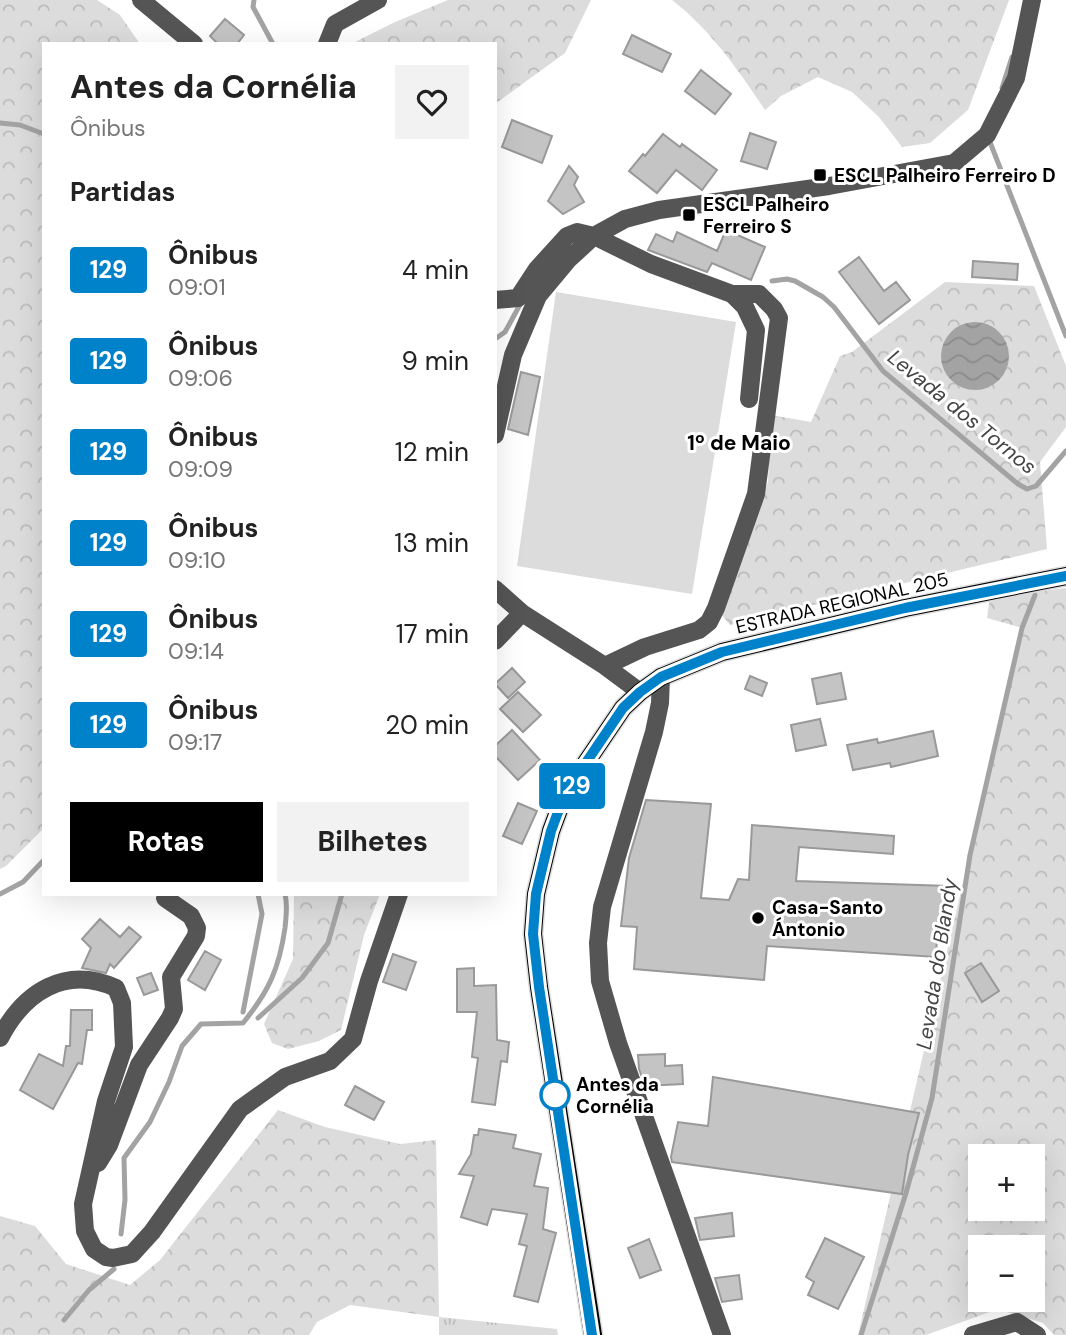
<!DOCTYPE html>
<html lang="pt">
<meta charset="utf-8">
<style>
:root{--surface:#fff;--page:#f2f2f2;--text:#222;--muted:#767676;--accent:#000}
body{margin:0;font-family:"DM Sans",sans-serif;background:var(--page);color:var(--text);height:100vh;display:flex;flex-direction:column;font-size:26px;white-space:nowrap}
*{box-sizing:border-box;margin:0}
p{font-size:23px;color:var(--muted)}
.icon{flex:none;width:38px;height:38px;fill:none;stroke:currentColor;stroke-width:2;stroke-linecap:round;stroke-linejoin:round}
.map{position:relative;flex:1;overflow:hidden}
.sheet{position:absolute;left:42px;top:42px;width:455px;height:854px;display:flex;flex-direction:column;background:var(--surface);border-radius:0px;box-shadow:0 7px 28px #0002}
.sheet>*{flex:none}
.badge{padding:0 14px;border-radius:5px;font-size:24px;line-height:46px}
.fabs{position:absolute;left:968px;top:1144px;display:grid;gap:14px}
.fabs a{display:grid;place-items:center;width:77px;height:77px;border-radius:0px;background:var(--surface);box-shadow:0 7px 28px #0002;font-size:35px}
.map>.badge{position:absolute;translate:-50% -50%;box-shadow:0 0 0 4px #fff}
h2{padding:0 28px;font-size:26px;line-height:63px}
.round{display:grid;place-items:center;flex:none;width:74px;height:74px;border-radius:0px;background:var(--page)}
.overview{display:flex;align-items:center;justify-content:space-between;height:119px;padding:0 28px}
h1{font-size:33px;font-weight:700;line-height:52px}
.primary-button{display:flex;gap:14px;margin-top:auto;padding:14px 28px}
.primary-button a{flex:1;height:80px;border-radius:0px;background:var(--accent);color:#fff;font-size:28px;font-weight:700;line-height:80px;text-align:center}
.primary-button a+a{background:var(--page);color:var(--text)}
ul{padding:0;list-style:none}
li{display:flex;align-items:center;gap:21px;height:91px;padding:0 28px}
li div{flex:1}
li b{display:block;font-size:26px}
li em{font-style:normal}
li .badge{min-width:77px;font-weight:700;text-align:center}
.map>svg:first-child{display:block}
.grass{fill:url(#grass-tufts)}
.forest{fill:url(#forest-crowns);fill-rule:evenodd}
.park{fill:#dcdcdc}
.water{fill:url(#water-waves)}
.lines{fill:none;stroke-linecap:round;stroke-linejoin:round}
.stream{stroke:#a3a3a3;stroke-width:5}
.building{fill:#c4c4c4;stroke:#999;stroke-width:2}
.major-casing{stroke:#dbdbdb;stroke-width:21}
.minor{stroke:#555;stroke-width:18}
.major{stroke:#000;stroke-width:18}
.line-casing{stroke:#fff;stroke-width:16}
.line{stroke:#0082ca;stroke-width:10}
.poi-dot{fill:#000;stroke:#fff;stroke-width:2.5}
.stop-dot{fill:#fff;stroke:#0082ca;stroke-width:3.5}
.labels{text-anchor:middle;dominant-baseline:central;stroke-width:6;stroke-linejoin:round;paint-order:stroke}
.poi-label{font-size:19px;font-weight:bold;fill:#000;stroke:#fff;text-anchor:start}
.street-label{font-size:19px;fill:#000;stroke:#fff}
.stop-label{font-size:19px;font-weight:bold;fill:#000;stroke:#fff;text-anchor:start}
.water-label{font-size:21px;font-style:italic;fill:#444;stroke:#fff}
.neighbourhood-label{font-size:21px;font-weight:bold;fill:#000;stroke:#fff}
</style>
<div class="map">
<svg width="1066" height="1335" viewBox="0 0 1066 1335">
<defs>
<pattern id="grass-tufts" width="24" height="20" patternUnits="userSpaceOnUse" patternTransform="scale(1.75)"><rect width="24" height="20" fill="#dcdcdc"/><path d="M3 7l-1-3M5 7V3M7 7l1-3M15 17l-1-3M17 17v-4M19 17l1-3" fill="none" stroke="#bbb"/></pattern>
<pattern id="forest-crowns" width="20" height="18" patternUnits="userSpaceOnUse" patternTransform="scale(1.75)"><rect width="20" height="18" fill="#dcdcdc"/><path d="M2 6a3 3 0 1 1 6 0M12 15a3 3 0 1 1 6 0" fill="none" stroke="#bbb"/></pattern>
<pattern id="water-waves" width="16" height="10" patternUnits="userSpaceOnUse" patternTransform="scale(1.75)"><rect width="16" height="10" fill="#a3a3a3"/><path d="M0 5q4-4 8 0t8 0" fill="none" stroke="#8b8b8b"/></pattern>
</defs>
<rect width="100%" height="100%" fill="#fff"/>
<path class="grass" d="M439,1317L557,1329L558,1335H439Z"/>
<path class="forest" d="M0,0H97L120,15L140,44H44V828L6,866L0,869Z
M448,0H591L565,53L495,104V44H351L395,22Z
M672,0H1009L968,110L930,143L902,147L879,117L852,92L818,77L781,96L765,110C738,70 711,30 672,0Z
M945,282L1034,286L1066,366V427L1040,462L1047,549L730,625L721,614L768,482L771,415L811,422L840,356L852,352Z
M1066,588V1335H1054L1043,1323L998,1309L926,1335H858L1022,628L987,618L990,597ZM980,1157H1032V1209H980ZM980,1248H1032V1300H980Z
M294,894H380L364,935L341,1030L319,1041L288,1049L272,1043L264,1024L293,959Z
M278,1110L325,1127L400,1144L436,1140L439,1317L350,1305L317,1322L309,1335H0V1216L35,1226L66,1264L130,1285L160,1260Z"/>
<path class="park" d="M556,292L736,322L692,594L517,566Z"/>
<path class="water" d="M941 356a34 34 0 1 1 68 0a34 34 0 1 1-68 0Z"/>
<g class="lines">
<path class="stream" d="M254,0L253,7L273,44
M1002,88L1012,57
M0,123L20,125L44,134
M988,137L1066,336
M772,281L787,279L795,281L823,297L834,307L883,371L1018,484L1027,489L1036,486L1066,451
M495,339L505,332L522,301
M0,894L23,882L44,860
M243,1012L262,914L258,894
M258,1018L302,978L328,943L342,894
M121,1234L125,1200L124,1158L150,1122L169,1082L182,1046L201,1024L243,1023C269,991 279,969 285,928C286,916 288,906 285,894
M64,1320L89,1290L114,1269
M861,1335L906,1193L932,1098L970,855L1022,628L1035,595"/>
</g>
<path class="building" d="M225,19L244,35L237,44H218L210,36Z
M632,35L671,54L662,72L623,54Z
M701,70L731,94L715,114L685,91Z
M512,120L552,136L542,163L502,147Z
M750,133L776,142L767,169L741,161Z
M663,134L680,147L682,144L717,170L702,190L676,170L657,193L629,171L643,154L645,156Z
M569,166L578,177L574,185L584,202L563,214L548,201Z
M726,230L765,247L751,280L712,263L707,272L648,250L656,234L673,242L677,232L717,251Z
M859,257L884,291L896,282L910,300L879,324L839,272Z
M973,261L1018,264L1017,280L972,277Z
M521,372L540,377L528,435L508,429Z
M512,668L525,682L508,698L495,684Z
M841,673L846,699L817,704L812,679Z
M750,676L767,683L762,696L745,689Z
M518,692L541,715L523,732L500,709Z
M820,719L826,745L796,751L791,725Z
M512,730L540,760L518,780L495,756V746Z
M933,731L938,756L891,767L890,763L853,770L847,745L877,739L878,743Z
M646,800L711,804L701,898L729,900L738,879L749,880L752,825L894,836L893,854L799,847L796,881L949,886L937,937L936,957L767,946L764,980L634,969L637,927L621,926L629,858Z
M518,803L537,811L522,844L503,836Z
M100,919L120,937L129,927L141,937L114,968L110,964L106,973L82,968L91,948L82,939Z
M205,951L221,960L205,990L188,980Z
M393,954L416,962L406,990L383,982Z
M981,963L999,991L982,1002L965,973Z
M474,968V986L496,985L497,1040L509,1042L507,1062L501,1061L495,1105L472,1102L478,1058L472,1057L477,1012H457V969Z
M151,973L158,990L144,995L137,978Z
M71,1010H92V1030H87L82,1064L78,1063L53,1109L20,1090L39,1054L63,1066L66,1046H70Z
M665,1054V1066L682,1065L683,1084L645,1086L639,1069L638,1055Z
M713,1077L919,1113L908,1155L902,1194L672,1162L671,1157L678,1122L708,1126Z
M355,1086L384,1102L374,1120L345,1105Z
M479,1129L516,1135L513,1148L541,1154L534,1186L548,1188L543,1229L556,1233L538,1302L514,1296L527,1246L519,1244L527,1214L492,1209L487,1225L461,1217L474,1176L459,1174L471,1154L474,1135H478Z
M732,1213L734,1236L700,1240L695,1218Z
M825,1238L864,1257L838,1309L808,1295L814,1282L806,1277Z
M649,1239L661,1270L640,1278L628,1248Z
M739,1275L742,1299L722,1302L715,1278Z"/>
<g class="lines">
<g class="major-casing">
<path id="major" d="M593,1335L539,987L533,934L536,894L551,831L561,804L579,773L623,708L640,692L661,677L722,652L905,608L1066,576"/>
</g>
<path class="minor" d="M141,0L194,44
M327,44L335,24L378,0
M732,294L745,307L756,330L749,399
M495,300L518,298L537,269L567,236L577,232L594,236L651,264L732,294H759L774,309L779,318L756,494L716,608L709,622L699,630L645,647L605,666
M495,435L513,355L538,296L568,260L594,236L625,219L659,210L829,186L954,163L987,135L1016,78L1032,0
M495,589L522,613L605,666L640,692
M495,641L522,613
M661,677L660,703L654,732L602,907L598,943L600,981L618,1043L722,1335
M0,1038C24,992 65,965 116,988L122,1003L124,1047L106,1101L83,1204L85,1231L94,1249L106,1257L113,1258L132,1254L152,1232L240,1109L285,1077L330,1061L353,1039L369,981L399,894
M98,1163L109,1145L139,1065L170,1018L174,1009L171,977L196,936L197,928L191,916L165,898
M973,1335L1017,1322L1037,1335"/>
<use href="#major" class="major"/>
</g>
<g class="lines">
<g class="line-casing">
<path id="line" d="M592,1335L539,987L533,934L536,894L551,831L561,804L579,773L623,708L640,692L661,677L722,652L905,608L1066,576"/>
</g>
<use href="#line" class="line"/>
</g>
<g class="poi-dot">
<rect x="813" y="168" width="14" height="14" rx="3.5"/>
<rect x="682" y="208" width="14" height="14" rx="3.5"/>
<circle cx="758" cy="918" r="7"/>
</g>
<circle class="stop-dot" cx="555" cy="1095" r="14"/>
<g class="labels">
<g class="poi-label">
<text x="834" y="175">ESCL Palheiro Ferreiro D</text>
<text x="703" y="204">ESCL Palheiro<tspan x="703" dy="22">Ferreiro S</tspan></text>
<text x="772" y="907">Casa-Santo<tspan x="772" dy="22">Ántonio</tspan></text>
</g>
<g class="street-label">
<text transform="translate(842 603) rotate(-13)">ESTRADA REGIONAL 205</text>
</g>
<g class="stop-label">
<text x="576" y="1084">Antes da<tspan x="576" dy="22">Cornélia</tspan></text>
</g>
<g class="water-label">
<text transform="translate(962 412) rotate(39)">Levada dos Tornos</text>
<text transform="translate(937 964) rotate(-81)">Levada do Blandy</text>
</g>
<g class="neighbourhood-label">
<text x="739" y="443">1º de Maio</text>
</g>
</g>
</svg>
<div class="fabs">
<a>+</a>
<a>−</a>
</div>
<b class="badge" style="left:572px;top:786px;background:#0082ca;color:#fff">129</b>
<section class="sheet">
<div class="overview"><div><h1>Antes da Cornélia</h1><p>Ônibus</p></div><a class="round"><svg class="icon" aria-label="heart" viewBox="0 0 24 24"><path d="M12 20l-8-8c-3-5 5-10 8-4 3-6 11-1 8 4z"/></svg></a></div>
<h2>Partidas</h2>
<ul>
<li><span class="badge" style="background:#0082ca;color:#fff">129</span><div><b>Ônibus</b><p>09:01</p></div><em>4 min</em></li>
<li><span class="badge" style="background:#0082ca;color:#fff">129</span><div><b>Ônibus</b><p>09:06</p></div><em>9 min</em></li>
<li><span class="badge" style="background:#0082ca;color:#fff">129</span><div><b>Ônibus</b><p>09:09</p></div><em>12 min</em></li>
<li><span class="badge" style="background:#0082ca;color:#fff">129</span><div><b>Ônibus</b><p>09:10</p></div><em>13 min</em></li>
<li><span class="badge" style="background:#0082ca;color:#fff">129</span><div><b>Ônibus</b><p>09:14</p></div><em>17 min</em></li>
<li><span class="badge" style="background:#0082ca;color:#fff">129</span><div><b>Ônibus</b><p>09:17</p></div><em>20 min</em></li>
</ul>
<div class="primary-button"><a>Rotas</a><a>Bilhetes</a></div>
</section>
</div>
